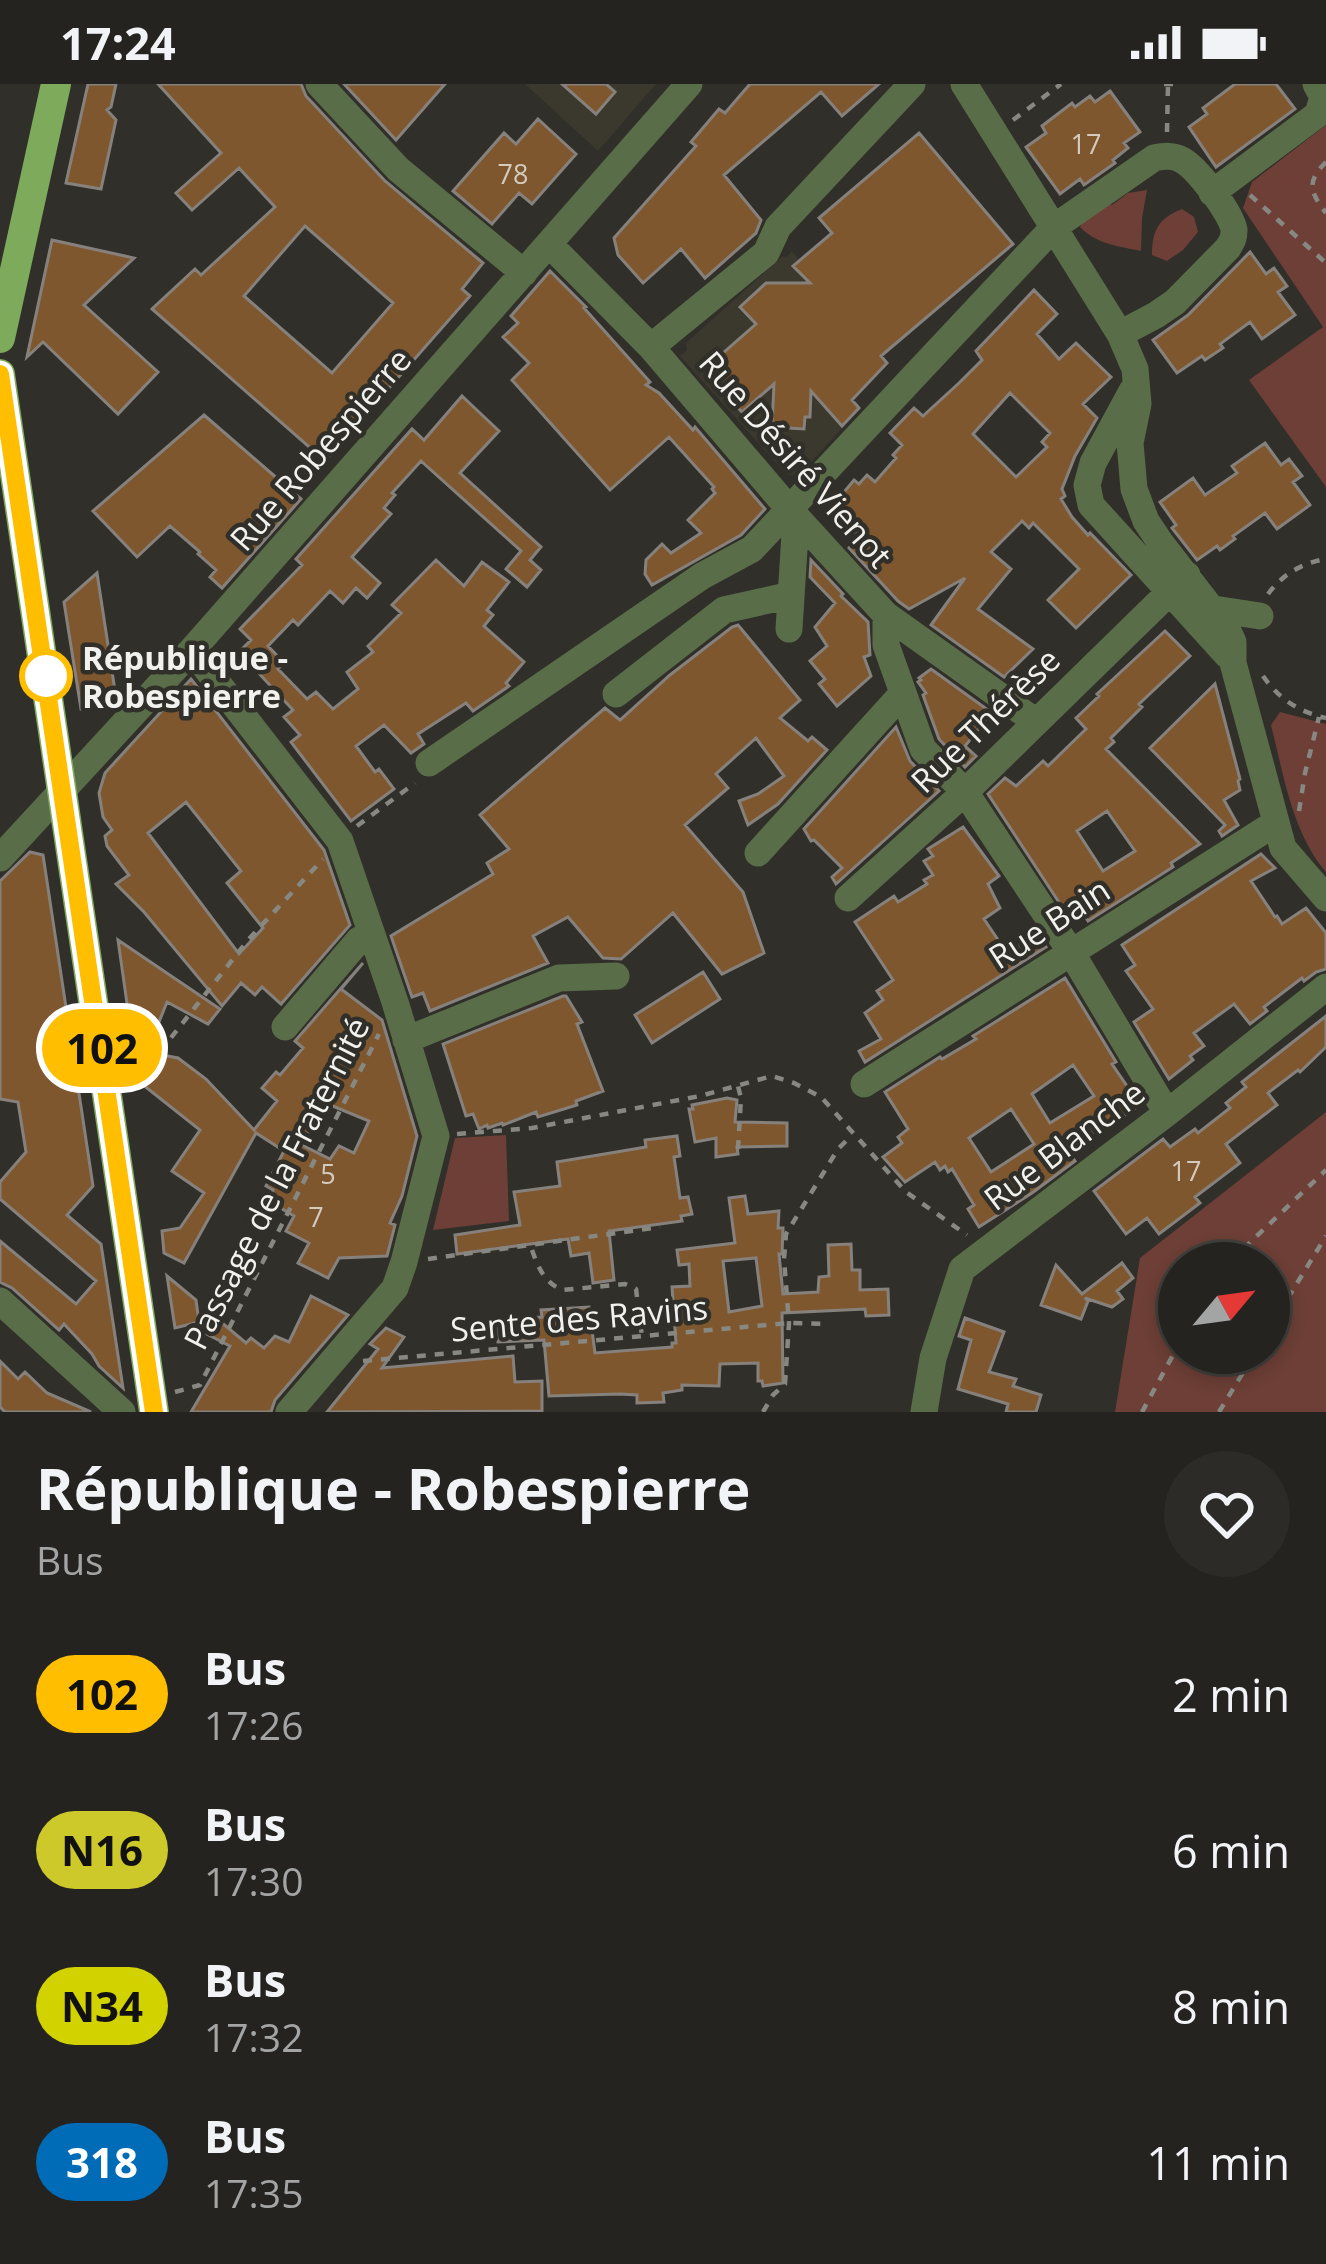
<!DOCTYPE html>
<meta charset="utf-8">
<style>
:root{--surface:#24231f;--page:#2c2b28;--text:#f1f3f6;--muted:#a3a4a4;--line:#41403d}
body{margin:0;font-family:"Open Sans",sans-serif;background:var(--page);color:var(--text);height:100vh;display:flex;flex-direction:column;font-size:45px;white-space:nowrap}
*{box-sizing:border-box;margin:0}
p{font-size:39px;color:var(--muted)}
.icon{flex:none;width:66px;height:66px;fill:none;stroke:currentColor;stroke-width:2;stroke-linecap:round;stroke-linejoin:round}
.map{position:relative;height:1328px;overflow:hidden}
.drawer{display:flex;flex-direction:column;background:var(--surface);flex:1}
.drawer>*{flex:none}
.badge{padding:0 24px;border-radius:39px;font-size:42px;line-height:78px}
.needle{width:78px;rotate:61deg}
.buttons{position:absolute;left:1158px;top:1158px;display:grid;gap:24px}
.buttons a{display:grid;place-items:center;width:132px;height:132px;border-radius:50%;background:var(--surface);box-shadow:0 6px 18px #0003,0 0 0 3px var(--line);font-size:60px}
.map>.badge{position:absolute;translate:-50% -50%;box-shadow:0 0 0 6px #fff}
.round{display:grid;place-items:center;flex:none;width:126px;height:126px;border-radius:63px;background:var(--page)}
.overview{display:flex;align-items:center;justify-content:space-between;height:204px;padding:0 36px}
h1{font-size:57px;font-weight:700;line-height:90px}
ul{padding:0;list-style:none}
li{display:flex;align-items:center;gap:36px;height:156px;padding:0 36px}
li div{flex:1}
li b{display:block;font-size:45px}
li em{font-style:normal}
li .badge{min-width:132px;font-weight:700;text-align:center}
.status{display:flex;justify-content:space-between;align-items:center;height:84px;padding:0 60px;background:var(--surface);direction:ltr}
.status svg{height:33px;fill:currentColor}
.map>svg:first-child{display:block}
.built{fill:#3b392d}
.green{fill:#6d3f36;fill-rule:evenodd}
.building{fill:#7e572e;stroke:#86817c;stroke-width:3;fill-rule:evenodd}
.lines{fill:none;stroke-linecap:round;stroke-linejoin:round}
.path{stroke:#888883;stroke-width:4.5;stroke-dasharray:9 9;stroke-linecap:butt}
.minor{stroke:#586d48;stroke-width:27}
.major{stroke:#7eaa5c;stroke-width:30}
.line-casing{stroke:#fff;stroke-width:27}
.line{stroke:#ffbe00;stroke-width:18}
.stop-dot{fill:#fff;stroke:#ffbe00;stroke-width:6}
.labels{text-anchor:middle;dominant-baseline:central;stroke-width:9;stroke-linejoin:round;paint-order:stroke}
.number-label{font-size:27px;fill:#d4cabd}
.street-label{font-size:33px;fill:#f1f1ed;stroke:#302f29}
.stop-label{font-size:33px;font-weight:bold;fill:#f1f1ed;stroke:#302f29;text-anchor:start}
</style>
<div class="status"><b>17:24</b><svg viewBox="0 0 49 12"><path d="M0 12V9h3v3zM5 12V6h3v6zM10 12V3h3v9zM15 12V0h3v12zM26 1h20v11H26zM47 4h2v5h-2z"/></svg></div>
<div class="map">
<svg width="1326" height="1328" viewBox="0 0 1326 1328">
<rect width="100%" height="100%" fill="#302f29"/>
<path class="built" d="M525,0H656L598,67Z
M792,167L857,245L777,269L843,343L800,390L787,391L680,272L687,266L686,259L783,172L786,173Z"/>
<path class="green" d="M1326,41V403L1249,296L1323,243L1243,124L1252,98Z
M1147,106L1142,134L1141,167C1118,162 1096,160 1080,143L1083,137L1109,119L1112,121L1128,109Z
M1182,125L1194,133L1198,148L1183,166L1167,177L1152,171C1152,146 1159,134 1182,125Z
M1280,628L1326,640V788C1292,748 1284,692 1271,641Z
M1326,1028V1328H1115L1140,1174ZM1179,1179H1269V1269H1179Z
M506,1051L509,1137L433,1146L455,1054Z"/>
<path class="building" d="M88,0H116L111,23L107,26L116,36L101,105L66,99Z
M158,0H301L306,12L385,97L483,179L462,205L470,212L325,377L152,225L195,185L201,191L275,123L239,84L192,126L176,109L221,69ZM305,142L393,219L332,289L244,212Z
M344,0H445L396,56Z
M562,0H606L615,8L596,30Z
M750,0H879L842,32L821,8L724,91L761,136L756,149L705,194L681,165L643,199L618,171L614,154L696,62L691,58L719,25L725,29Z
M1235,0H1276L1295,25L1216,83L1189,43L1207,30L1203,24Z
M1110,7L1140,48L1124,59L1128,64L1113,76L1115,79L1084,101L1080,95L1060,110L1026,63L1046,49L1042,42L1072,19L1075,23L1090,12L1095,18Z
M538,35L576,70L532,120L519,109L492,140L453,107L504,49L516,60Z
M919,49L1013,160L881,272L887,279L852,316L859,324L842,342L811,307L810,333H805L804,345L772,343L774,300L742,328L720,305L722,270L756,240L740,223L766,199H810L793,182L832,149L819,134Z
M52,156L134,174L84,221L158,288L118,330L43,258L27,273Z
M1250,168L1266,190L1274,184L1287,202L1278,208L1295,231L1262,255L1250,238L1220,260L1223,264L1205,276L1202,272L1177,289L1153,256L1188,231Z
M550,187L586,223L584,224L650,298L646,301L659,309L693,346L695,343L765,425L741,451L652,501L645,490L646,476L662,460L671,469L701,449L688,436L715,409L712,405L714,403L669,353L610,406L512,296L529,279L503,253L518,239L511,232Z
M1034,206L1057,230L1037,250L1059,275L1076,259L1111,293L1083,320L1097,334L1075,372L1062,405L1065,412L1061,415L1072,433L1088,451L1090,449L1131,491L1076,544L1048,516L1079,485L1033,439L1029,444L1022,437L991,468L1011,485L978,525L1033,565L1004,593L931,541L965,494L909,525L898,517L849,464L859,452L832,429L843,416L840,413L854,396L859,400L867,391L875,398L896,374L893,371L902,361L890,349L914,324L923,332L959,299L982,276L976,267ZM1010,309L1050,349L1042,358L1047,363L1016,393L973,350Z
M462,312L499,347L460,389L541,463L530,476L541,486L527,503L506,485L521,467L421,377L392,409L395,411L384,424L391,430L352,473L380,499L367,514L356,504L343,519L330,507L298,541L293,536L268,562L284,579L278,585L307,615L316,608L333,625L358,605L347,588L373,568L368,562L401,529L392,521L436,476L464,502L482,478L509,498L487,526L493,531L484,542L524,578L506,599L509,602L473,627L466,619L418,650L424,660L411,669L384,641L356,662L375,688L379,685L394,705L351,737L291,658L300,651L284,633L293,626L239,568L251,556L240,545L302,481L296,475L412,345L424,356Z
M204,331L301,415L222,504L210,493L216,486L198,470L200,468L170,442L137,473L93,427Z
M1265,359L1281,381L1289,375L1302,392L1293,398L1310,421L1277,445L1265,429L1233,452L1235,455L1220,466L1217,462L1197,476L1172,444L1176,441L1160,418L1193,394L1205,411L1237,389L1232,382Z
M811,476L843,510L841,512L868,538L870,571L864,573L871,592L837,622L819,600L825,595L810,577L827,562L815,543L835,519L810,493Z
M97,489L117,620L81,625L64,518Z
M738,541L800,616L780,634L808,657L812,653L827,666L778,720L748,741L739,717L758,710L784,692L756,654L716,690L728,704L685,741L743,808L764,869L722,890L673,829L621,875L603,874L568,833L533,852L548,879L430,927L423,909L412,913L391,852L493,790L487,779L509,765L480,731L605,624L620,636L670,591L732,543Z
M1165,547L1190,572L1139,620L1142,623L1111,654L1114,658L1106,665L1200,760L1171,779L1173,783L1088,837L1078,821L1066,829L988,710L1005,694L1016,702L1043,677L1048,682L1086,645L1076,634L1099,612L1097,610ZM1107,727L1135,767L1103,787L1077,747Z
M931,585L995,631L993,634L989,632L965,662L976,672L965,683L939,655L923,611L926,609L918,598L921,596L919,594Z
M191,595L324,766L350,841L281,920L262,903L255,911L241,899L222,922L144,828L116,800L129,791L107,762L105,752L112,746L103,733L99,709L105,689ZM186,718L241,787L227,799L263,844L239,870L148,749Z
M1215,600L1240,695L1238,697L1240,706L1224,716L1238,741L1222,752L1219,747L1225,741L1150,664Z
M896,643L910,677L939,707L836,800L832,793L842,784L814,756L811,757L804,745Z
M963,743L999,792L988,800L1000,824L984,835L1007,869L1038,850L1046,863L865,978L859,967L881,955L865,929L883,916L877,907L893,896L855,838L894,812L898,818L927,800L924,796L933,791L924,777L933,772L928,765Z
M30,768L43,771L93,1102L67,1131L101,1160L123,1304L99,1282L92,1270L64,1240L59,1246L12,1204L0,1198V1157L76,1220L96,1197L0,1115V1098L26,1068L18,1018L0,1015V797Z
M1261,770L1275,784L1251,797L1275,833L1277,832L1282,840L1306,824L1326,849V885L1316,888L1304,897L1302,894L1264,923L1267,927L1250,940L1234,920L1194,949L1204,962L1190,972L1193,976L1169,995L1134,938L1153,925L1126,887L1135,881L1122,861Z
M118,856L220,925L208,940L167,918L151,958L164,960L157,970L178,974L206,995L254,1046L277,1017L262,1004L276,988L280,991L303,964L295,957L363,879L341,905L382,936L417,1052L402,1112L390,1139L395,1141L387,1172L339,1174L328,1194L298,1179L309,1159L286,1147L294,1132L269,1117L273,1106L266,1102L284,1067L256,1049L184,1179L164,1169L162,1147L180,1144L204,1109L172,1087L200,1046L138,997ZM323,1018L369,1037L354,1069L339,1062L330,1075L302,1061Z
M703,888L720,915L652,959L635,931Z
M1065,894L1116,978L1112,980L1140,1021L1098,1049L1091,1048L1067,1064L1075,1077L1032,1109L979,1143L968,1125L974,1121L952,1085L948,1088L945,1082L940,1086L935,1078L905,1098L883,1073L902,1059L898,1053L908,1045L885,1008L940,973L942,975L976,955L973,952ZM1073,981L1094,1012L1050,1039L1032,1010ZM1011,1025L1034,1060L991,1088L969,1054Z
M563,912H566L582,938L577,940L603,1007L576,1017L577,1021L538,1033L536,1028L503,1041L502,1039L488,1044L487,1041L479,1045L473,1030L466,1032L443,960Z
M1326,932V963L1300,988L1298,986L1268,1009L1277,1021L1226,1060L1240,1079L1195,1113L1200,1119L1159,1150L1147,1134L1126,1150L1094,1107L1163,1055L1170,1063L1195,1045L1198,1049L1230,1024L1226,1019L1246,1003L1242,998Z
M727,1014L737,1016L735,1038L787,1039V1062L737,1063L738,1070L716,1073V1054L695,1058L689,1025H693L692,1021Z
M677,1052L680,1072L674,1073L680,1114L688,1113L692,1130L681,1132L682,1137L609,1147L614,1196L593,1199L589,1169L571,1172L568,1155L457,1170L455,1151L520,1141L514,1108L560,1102L557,1078L646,1063L645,1056Z
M745,1112L748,1130L779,1127L778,1144H783L782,1170H779L783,1210L818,1208L819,1193L829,1192L828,1161L851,1160L852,1186H860V1206L888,1205L889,1231L866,1232L865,1225L782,1229L783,1299L763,1302L762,1297H758V1279L720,1280L719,1302L682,1301V1306L663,1309L664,1318L637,1319V1311L620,1310L549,1312L544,1256L498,1258L496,1236L542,1233L541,1226L589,1223L595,1269L672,1263V1259H676L672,1203L690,1202L689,1180L679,1181L677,1166L735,1159L729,1114ZM756,1174L762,1222L729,1228L723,1177Z
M1122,1179L1133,1194L1117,1207L1123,1215L1112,1223L1085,1214L1088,1217L1081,1235L1041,1221L1056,1181L1082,1210Z
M167,1192L196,1216L199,1238L175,1244Z
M311,1212L348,1231L275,1316L271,1328H191L230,1262L205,1249L214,1232L246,1259L251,1254L264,1264L275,1252L289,1258Z
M965,1234L1004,1248L989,1288L1016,1295L1013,1302L1041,1311L1036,1328H1006L1008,1320L958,1305L971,1256L959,1252Z
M386,1244L404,1253L382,1284L513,1272L515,1298L542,1297V1327L327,1328L378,1265L370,1260Z
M0,1277L18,1295L25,1288L47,1309L91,1328H5L0,1323Z"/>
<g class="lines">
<path class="path" d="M1164,0H1178
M1013,36L1061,0
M1167,48L1168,1
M1326,78C1306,98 1310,108 1326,129
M1250,111L1326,179
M1268,510C1283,490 1302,479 1326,475
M1263,592C1279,615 1299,628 1326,634
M1299,727L1305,689L1319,633
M357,742L415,699
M125,963L159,969L248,856L323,775
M457,1050L532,1044L700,1012L772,992L794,999L821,1013L906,1108L967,1151
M738,1065L741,1014L738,1002
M532,1166C538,1183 545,1200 563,1206L625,1200L636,1205L642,1252
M428,1175L660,1143
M1233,1179L1239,1169L1326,1086
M1269,1245L1326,1152
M363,1277L789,1239L829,1240
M175,1308L200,1301L379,950
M763,1328L773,1311L785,1300L789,1239L784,1175L786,1150L838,1065L852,1051
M1142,1328L1179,1260
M1219,1328L1255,1269"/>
<path class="minor" d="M319,0L398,85L524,189
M964,0L1120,250L1135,285L1138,320L1130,359L1134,405L1146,437L1160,458L1227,545L1233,558V579L1283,764L1326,814
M1212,109L1318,30L1323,13L1316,0
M549,160L651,263L790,426L886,531L1035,637
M651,263L766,169L778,143L912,0
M1132,307L1093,379L1087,401L1091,421L1227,571
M1214,525L1260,532
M886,531V561L923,665L965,708L1071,868L1167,1029
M789,545L795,450L801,439
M192,566L340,757L395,918L436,1052L404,1178L395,1204L289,1328
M616,610L724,526L791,511
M429,679L702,492L752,465L1053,144L1154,74C1165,72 1173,71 1182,76C1197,84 1232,130 1234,146C1234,155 1232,157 1228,164L1175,218L1156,231L1120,250
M758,769L903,609
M0,774L192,566L689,0
M848,814L965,708L1187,491
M285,943L359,856L370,850
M406,956L559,894L616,892
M864,1000L1274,740
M0,1217L122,1328
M924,1328L933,1274L962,1185L1167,1029L1326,903"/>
<path class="major" d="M0,254L56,0
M0,290L154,1328"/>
</g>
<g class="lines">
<g class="line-casing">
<path id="line" d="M0,290L154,1328"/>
</g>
<use href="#line" class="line"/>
</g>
<circle class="stop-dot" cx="46" cy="592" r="24"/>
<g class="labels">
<g class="number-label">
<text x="1086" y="59">17</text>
<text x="513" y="89">78</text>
<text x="1186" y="1086">17</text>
<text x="328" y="1089">5</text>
<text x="316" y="1132">7</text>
</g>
<g class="street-label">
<text transform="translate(320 365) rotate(-49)">Rue Robespierre</text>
<text transform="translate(796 375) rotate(49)">Rue Désiré Vienot</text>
<text transform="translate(985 636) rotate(-44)">Rue Thérèse</text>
<text transform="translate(1049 839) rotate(-33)">Rue Bain</text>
<text transform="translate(1064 1061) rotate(-37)">Rue Blanche</text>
<text transform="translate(276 1099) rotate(-63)">Passage de la Fraternité</text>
<text transform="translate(579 1234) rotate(-5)">Sente des Ravins</text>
</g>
<g class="stop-label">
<text x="82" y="573">République -<tspan x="82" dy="38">Robespierre</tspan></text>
</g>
</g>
</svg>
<div class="buttons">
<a><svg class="needle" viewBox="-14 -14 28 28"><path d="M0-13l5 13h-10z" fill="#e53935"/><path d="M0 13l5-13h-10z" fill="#a3a4a4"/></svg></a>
</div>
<b class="badge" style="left:102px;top:964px;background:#ffbe00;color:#111">102</b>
</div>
<section class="drawer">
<div class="overview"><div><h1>République - Robespierre</h1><p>Bus</p></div><a class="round"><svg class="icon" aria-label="heart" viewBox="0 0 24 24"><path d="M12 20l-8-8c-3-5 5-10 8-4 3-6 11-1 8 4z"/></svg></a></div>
<ul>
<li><span class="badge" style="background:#ffbe00;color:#111">102</span><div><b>Bus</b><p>17:26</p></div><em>2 min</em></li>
<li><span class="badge" style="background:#cec92a;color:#111">N16</span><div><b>Bus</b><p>17:30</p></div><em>6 min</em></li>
<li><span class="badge" style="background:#d2d200;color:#111">N34</span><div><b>Bus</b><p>17:32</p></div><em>8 min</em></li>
<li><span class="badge" style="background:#006cb8;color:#fff">318</span><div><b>Bus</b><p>17:35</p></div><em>11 min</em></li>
</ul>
</section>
